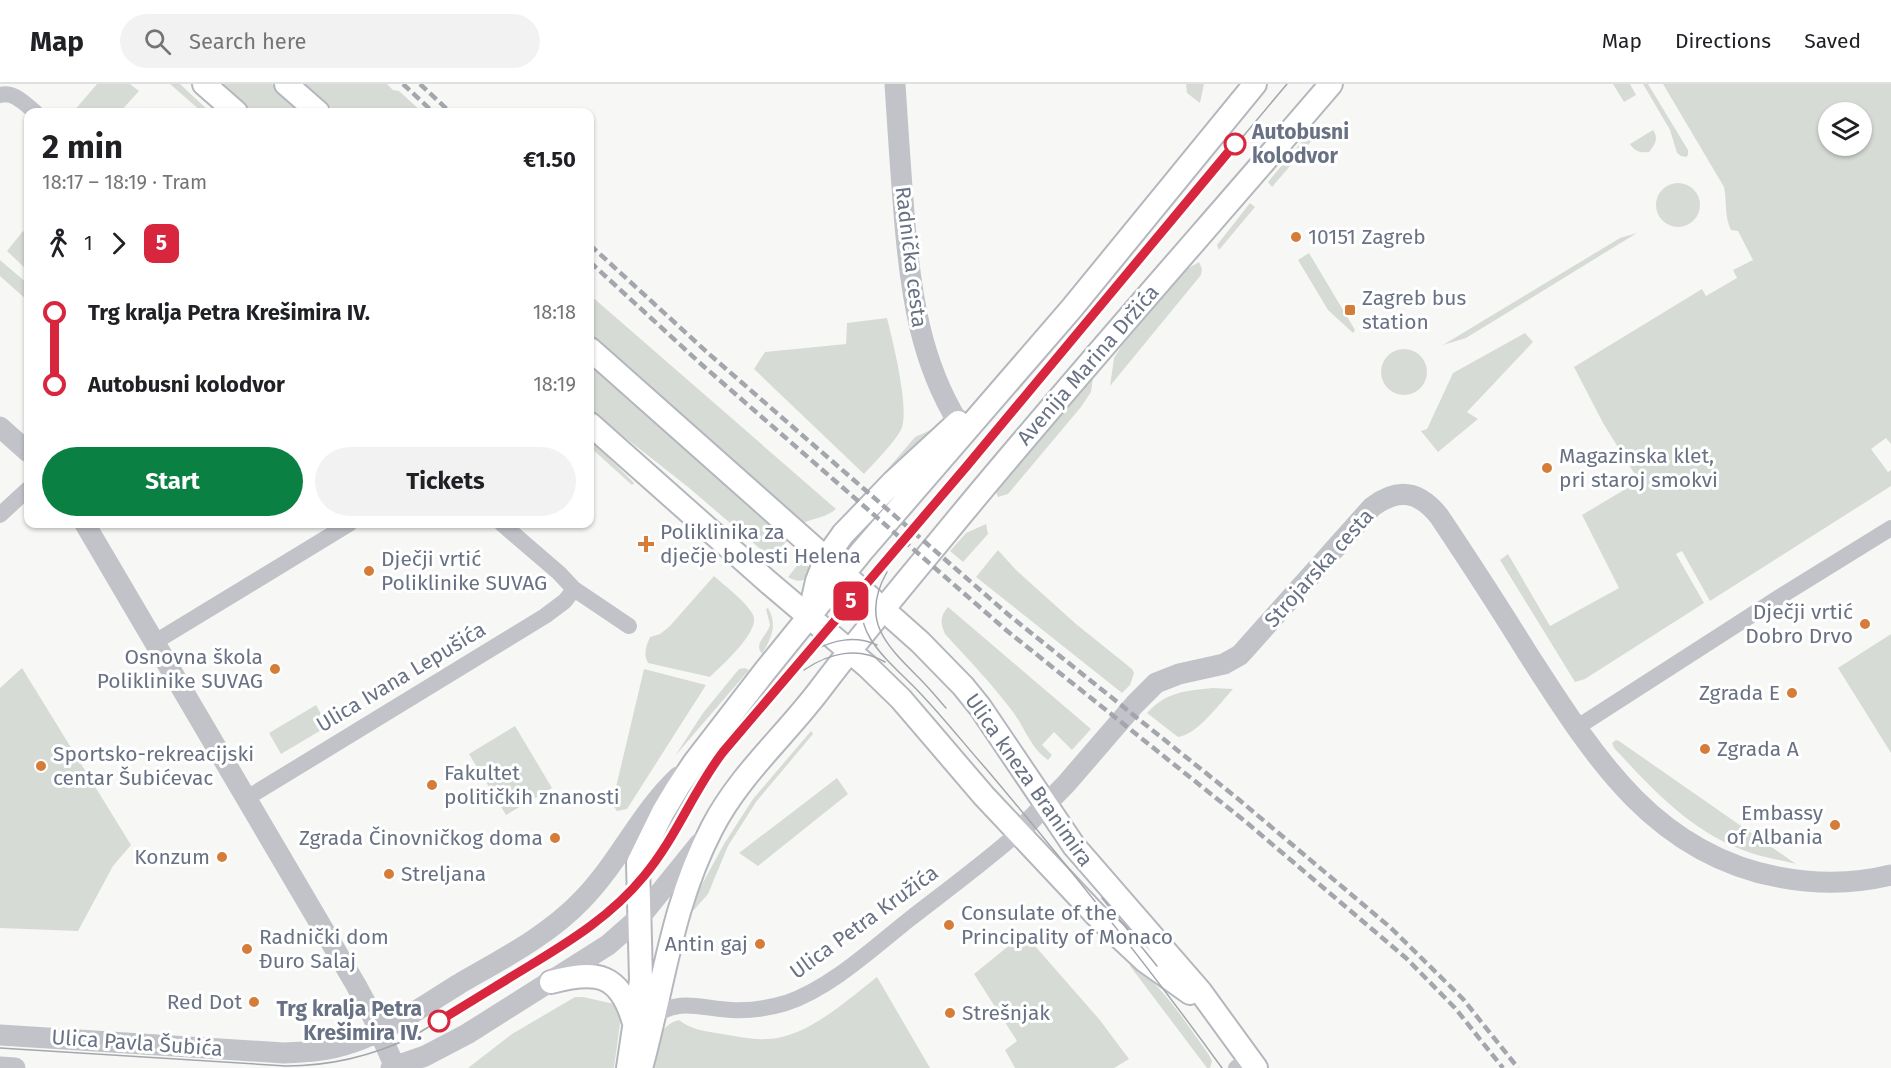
<!DOCTYPE html>
<meta charset="utf-8">
<style>
:root{--surface:#fff;--page:#f2f2f2;--text:#202124;--muted:#757577;--line:#e0e0e0;--accent:#0b8043}
body{margin:0;font-family:"Fira Sans",sans-serif;background:var(--page);color:var(--text);height:100vh;display:flex;flex-direction:column;font-size:22px;white-space:nowrap}
*{box-sizing:border-box;margin:0}
p{font-size:20px;color:var(--muted)}
.icon{flex:none;width:33px;height:33px;fill:none;stroke:currentColor;stroke-width:2;stroke-linecap:round;stroke-linejoin:round}
.map{position:relative;flex:1;overflow:hidden}
.drawer{position:absolute;left:24px;top:24px;width:570px;height:420px;display:flex;flex-direction:column;background:var(--surface);border-radius:12px;box-shadow:0 2px 4px #0004}
.drawer>*{flex:none}
.badge{padding:0 12px;border-radius:9px;font-size:21px;line-height:39px}
.fabs{position:absolute;left:1818px;top:18px;display:grid;gap:12px}
.fabs a{display:grid;place-items:center;width:54px;height:54px;border-radius:50%;background:var(--surface);box-shadow:0 2px 4px #0004;font-size:30px}
.map>.badge{position:absolute;translate:-50% -50%;box-shadow:0 0 0 3px #fff}
.legs{display:flex;align-items:center;gap:9px;height:66px;padding:0 18px;font-size:20px}
.legs p{margin-inline-start:auto}
.headline{display:flex;align-items:center;justify-content:space-between;height:102px;padding:0 18px}
h1{font-size:33px;font-weight:700;line-height:45px}
.button{display:flex;gap:12px;margin-top:auto;padding:12px 18px}
.button a{flex:1;height:69px;border-radius:36px;background:var(--accent);color:#fff;font-size:24px;font-weight:700;line-height:69px;text-align:center}
.button a+a{background:var(--page);color:var(--text)}
ul{padding:0 18px;list-style:none}
li{display:flex;align-items:center;gap:21px;height:72px;font-size:22px}
li i{display:grid;place-items:center;width:9px;height:100%;margin:0 8px;background:currentColor}
li i::after{content:'';width:15px;height:15px;margin:-8px;border:4px solid;border-radius:50%;background:var(--surface)}
li p{margin-inline-start:auto}
li:first-child i{background:linear-gradient(#0000 50%,currentColor 0)}
li:last-child i{background:linear-gradient(currentColor 50%,#0000 0)}
header{display:flex;align-items:center;gap:36px;box-sizing:border-box;height:84px;padding:0 30px;background:var(--surface);border-bottom:2px solid var(--line)}
header strong{font-size:28px}
nav{display:flex;gap:33px;margin-inline-start:auto;font-size:21px}
.search{width:420px;height:54px;background:var(--page);display:flex;align-items:center;gap:15px;box-sizing:border-box;padding:0 21px;border-radius:33px;color:var(--muted);font-size:22px}
.map>svg:first-child{display:block}
.green{fill:#d6dcd5;fill-rule:evenodd}
.lines{fill:none;stroke-linecap:round;stroke-linejoin:round}
.secondary-casing{stroke:#b4b7bd;stroke-width:26}
.minor{stroke:#c1c3c8;stroke-width:16}
.tertiary{stroke:#c1c3c8;stroke-width:21}
.secondary{stroke:#fff;stroke-width:22}
.tram{stroke:#a3a6ad;stroke-width:1.5}
.rail{stroke:#a3a6ad;stroke-width:4.5;stroke-dasharray:9 4.5;stroke-linecap:butt}
.line-1-casing{stroke:#fff;stroke-width:14}
.line-1{stroke:#d7263d;stroke-width:9}
.stop-1-dot{fill:#fff;stroke:#d7263d;stroke-width:3}
.poi-dot{fill:#d57d38;stroke:#fff;stroke-width:2}
.labels{text-anchor:middle;dominant-baseline:central;stroke-width:6;stroke-linejoin:round;paint-order:stroke}
.stop-label{font-size:21px;font-weight:bold;fill:#697284;stroke:#fff;text-anchor:start}
.poi-label{font-size:21px;fill:#697284;stroke:#fff;text-anchor:start}
.street-label{font-size:21px;fill:#697284;stroke:#fff}
</style>
<header>
<strong>Map</strong>
<div class="search"><svg class="icon" aria-label="search" viewBox="0 0 24 24"><circle cx="10" cy="10" r="6"/><path d="M15 15l6 6"/></svg>Search here</div>
<nav><a>Map</a><a>Directions</a><a>Saved</a></nav>
</header>
<div class="map">
<svg width="1891" height="984" viewBox="0 0 1891 984">
<rect width="100%" height="100%" fill="#f7f8f5"/>
<path class="green" d="M97,0H130L139,7L120,28H73Z
M170,0H180L210,28H202Z
M220,0H272L302,28H253Z
M304,0H387L393,6L399,7L422,28H336Z
M1186,0H1204L1200,19L1187,9Z
M1613,0H1630L1636,11L1624,18Z
M1643,0H1648L1688,66V71L1686,73L1681,72L1677,69L1670,46Z
M1663,0H1891V360L1886,354L1871,365L1888,388L1891,386V402L1710,517L1682,467L1676,470L1704,519L1585,595L1575,598L1500,476L1508,470L1550,542L1619,504L1582,431L1639,397L1603,339L1574,283L1702,205L1706,212L1737,194L1733,186L1753,176L1738,147L1731,146C1724,132 1727,118 1724,103ZM1862,28V62H1828V28Z
M1315,42L1321,46L1272,103L1268,98Z
M1653,46C1659,54 1655,61 1649,68C1641,69 1635,68 1630,60Z
M1656 121a22 22 0 1 1 44 0a22 22 0 1 1-44 0Z
M1250,119L1255,123L1219,166L1217,161Z
M23,147L28,153V187L7,167Z
M1637,149L1466,254L1443,261L1620,154Z
M1309,169L1355,246L1353,249L1328,226L1298,176Z
M0,176L28,200V217L0,192Z
M1199,178L1202,185L1201,191L1110,302L1114,274L1122,261L1187,185Z
M590,211L836,425C827,433 815,434 803,439L791,430L590,252Z
M887,234C893,258 909,322 902,343C899,354 873,380 864,390L754,285L765,268L846,260L847,239Z
M1525,249L1533,258L1467,328L1478,335L1438,368L1421,347L1427,345L1453,289Z
M1381 288a23 23 0 1 1 46 0a23 23 0 1 1-46 0Z
M590,281L788,456L771,474L688,403L590,326Z
M1093,293L1091,308L1081,323L1008,410L998,413L996,408Z
M935,344L874,402V401L915,353Z
M590,355L634,399L632,401L590,363Z
M986,440L988,450L963,478L950,467L966,449Z
M998,466L1016,486L1076,540L1132,585L1134,589L1130,601L1122,609L976,493Z
M804,473L810,486C805,499 799,499 788,493Z
M714,492C726,503 743,515 752,529C764,545 721,582 710,593L648,579C643,570 646,562 650,553L660,550L669,543Z
M948,523L1091,645L1072,666L1054,648L1042,661L1052,671L1048,676C1031,665 1025,644 1013,628C992,600 968,575 945,550C940,539 940,532 948,523Z
M768,524C778,541 771,555 762,570C753,559 767,552 770,541L766,525Z
M1891,550V669L1838,584Z
M22,584L131,761L113,782L78,847L0,844V604Z
M745,584L749,586L675,672L703,629L739,585Z
M644,585L706,601L627,725L617,727L612,720Z
M1213,604L1233,605C1220,619 1197,651 1178,653L1147,629C1167,607 1186,607 1213,604Z
M316,621L328,642L281,670L269,649Z
M515,642L552,704L506,731L469,670Z
M811,647L813,650L756,718L728,762L708,810L694,826L689,824L724,760L753,715Z
M1616,656L1619,657L1796,780C1781,776 1766,774 1751,769C1693,750 1654,707 1614,664L1612,659Z
M837,694L848,710L758,782L739,769Z
M1022,851L1028,854L1099,935L1129,975L1114,984H1015L1005,966L1017,957L974,890Z
M1132,880C1164,903 1186,939 1209,971L1212,977L1210,984H1207L1130,882Z
M877,893L930,984H651C656,965 657,941 679,936C691,946 706,947 722,950C736,952 752,956 767,955C807,954 847,916 877,893Z
M575,913H583L619,921L622,925L614,984H468L512,950Z"/>
<g class="lines">
<g class="secondary-casing">
<path id="secondary" d="M204,0L236,28
M286,0L318,28
M590,265L875,518L920,558L963,602L980,623L1074,762L1200,907L1256,984
M590,340L768,498L867,582L901,615L984,712L1096,831L1145,877L1190,909
M810,528L817,497L826,474L843,450L894,397L958,338
M551,898C597,886 620,889 634,939
M628,984L641,896L638,779L663,728L678,703L694,679L765,587L862,467L1072,224L1255,0
M641,984C664,901 671,823 712,744C739,691 786,651 821,604C864,547 910,493 956,437C1078,289 1206,146 1331,0"/>
</g>
<path class="minor" d="M0,11C14,7 25,20 35,28
M0,431L28,405
M502,440L559,489L574,505L629,542
M155,558L349,440
M1576,644L1778,514L1891,444
M247,714L545,532L565,517L574,505
M653,933C678,913 703,925 732,926C750,927 769,924 786,919C831,904 874,863 911,834C947,806 984,779 1018,749
M1236,984L1250,974"/>
<path class="tertiary" d="M895,0C898,47 901,94 905,141C911,211 921,278 958,338
M0,343L28,368
M85,440L356,901L372,931L395,983
M1018,749L1066,700L1135,620L1156,599L1179,590L1224,580L1240,571L1372,423C1397,404 1418,406 1439,432C1469,477 1499,523 1528,570C1592,669 1652,769 1778,793C1815,800 1855,800 1891,791
M0,951L284,969C307,968 329,967 351,959C390,946 425,921 459,900C502,875 548,852 583,815C619,778 640,729 678,693
M0,983L15,984
M391,984L425,972L467,950L608,861L641,832L700,759"/>
<use href="#secondary" class="secondary"/>
<path class="tram" d="M887,488C859,537 887,562 921,596C930,605 938,615 946,624
M867,502C859,520 860,537 870,554C882,574 903,591 919,608C943,633 965,661 988,687C1069,783 1148,882 1222,984
M812,567C834,556 854,551 877,561
M804,586C829,569 858,562 885,578
M1102,814L1157,882
M0,964L286,982C331,982 372,972 412,953L556,866L609,828L631,807L652,782L701,699L736,652L966,383L1287,0"/>
<path class="rail" d="M403,0L433,28
M420,0L450,28
M590,161L709,270L1010,532L1237,714L1391,844L1463,915L1518,984
M590,178L701,280L1006,546L1246,738L1406,874L1455,924L1503,984"/>
</g>
<g class="lines">
<g class="line-1-casing">
<path id="line-1" d="M439,937C469,919 499,900 529,882C572,856 612,831 644,792C676,754 693,707 723,668L966,383L1235,60"/>
</g>
<use href="#line-1" class="line-1"/>
</g>
<g class="stop-1-dot">
<circle cx="1235" cy="60" r="10"/>
<circle cx="439" cy="937" r="10"/>
</g>
<g class="poi-dot">
<circle cx="1296" cy="153" r="6"/>
<rect x="1344" y="220" width="12" height="12" rx="3"/>
<circle cx="1547" cy="384" r="6"/>
<path d="M643 451h6v6h6v6h-6v6h-6v-6h-6v-6h6z"/>
<circle cx="369" cy="487" r="6"/>
<circle cx="1865" cy="540" r="6"/>
<circle cx="275" cy="585" r="6"/>
<circle cx="1792" cy="609" r="6"/>
<circle cx="1705" cy="665" r="6"/>
<circle cx="41" cy="682" r="6"/>
<circle cx="432" cy="701" r="6"/>
<circle cx="1835" cy="741" r="6"/>
<circle cx="555" cy="754" r="6"/>
<circle cx="222" cy="773" r="6"/>
<circle cx="389" cy="790" r="6"/>
<circle cx="949" cy="841" r="6"/>
<circle cx="760" cy="860" r="6"/>
<circle cx="247" cy="865" r="6"/>
<circle cx="254" cy="918" r="6"/>
<circle cx="950" cy="929" r="6"/>
</g>
<g class="labels">
<g class="stop-label">
<text x="1252" y="48">Autobusni<tspan x="1252" dy="24">kolodvor</tspan></text>
<text x="422" y="925" text-anchor="end">Trg kralja Petra<tspan x="422" dy="24">Krešimira IV.</tspan></text>
</g>
<g class="poi-label">
<text x="1308" y="153">10151 Zagreb</text>
<text x="1362" y="214">Zagreb bus<tspan x="1362" dy="24">station</tspan></text>
<text x="1559" y="372">Magazinska klet,<tspan x="1559" dy="24">pri staroj smokvi</tspan></text>
<text x="660" y="448">Poliklinika za<tspan x="660" dy="24">dječje bolesti Helena</tspan></text>
<text x="381" y="475">Dječji vrtić<tspan x="381" dy="24">Poliklinike SUVAG</tspan></text>
<text x="1853" y="528" text-anchor="end">Dječji vrtić<tspan x="1853" dy="24">Dobro Drvo</tspan></text>
<text x="263" y="573" text-anchor="end">Osnovna škola<tspan x="263" dy="24">Poliklinike SUVAG</tspan></text>
<text x="1780" y="609" text-anchor="end">Zgrada E</text>
<text x="1717" y="665">Zgrada A</text>
<text x="53" y="670">Sportsko-rekreacijski<tspan x="53" dy="24">centar Šubićevac</tspan></text>
<text x="444" y="689">Fakultet<tspan x="444" dy="24">političkih znanosti</tspan></text>
<text x="1823" y="729" text-anchor="end">Embassy<tspan x="1823" dy="24">of Albania</tspan></text>
<text x="543" y="754" text-anchor="end">Zgrada Činovničkog doma</text>
<text x="210" y="773" text-anchor="end">Konzum</text>
<text x="401" y="790">Streljana</text>
<text x="961" y="829">Consulate of the<tspan x="961" dy="24">Principality of Monaco</tspan></text>
<text x="259" y="853">Radnički dom<tspan x="259" dy="24">Đuro Salaj</tspan></text>
<text x="748" y="860" text-anchor="end">Antin gaj</text>
<text x="242" y="918" text-anchor="end">Red Dot</text>
<text x="962" y="929">Strešnjak</text>
</g>
<g class="street-label">
<text transform="translate(911 173) rotate(83)">Radnička cesta</text>
<text transform="translate(1088 281) rotate(-49)">Avenija Marina Držića</text>
<text transform="translate(1319 484) rotate(-48)">Strojarska cesta</text>
<text transform="translate(401 593) rotate(-31)">Ulica Ivana Lepušića</text>
<text transform="translate(1029 696) rotate(55)">Ulica kneza Branimira</text>
<text transform="translate(864 838) rotate(-36)">Ulica Petra Kružića</text>
<text transform="translate(137 959) rotate(4)">Ulica Pavla Šubića</text>
</g>
</g>
</svg>
<div class="fabs">
<a><svg class="icon" aria-label="layers" viewBox="0 0 24 24"><path d="M12 4l9 5-9 5-9-5zM3 14l9 5 9-5"/></svg></a>
</div>
<b class="badge" style="left:851px;top:517px;background:#d7263d;color:#fff">5</b>
<section class="drawer">
<div class="headline"><div><h1>2 min</h1><p>18:17 – 18:19 · Tram</p></div><b>€1.50</b></div>
<div class="legs"><svg class="icon" aria-label="walk" viewBox="0 0 24 24"><circle cx="13" cy="4" r="2"/><path d="M13 8l-2 6 4 7M11 14l-3 7M7 12l3-4h3l4 4"/></svg>1<svg class="icon" aria-label="forward" viewBox="0 0 24 24"><path d="M9 5l7 7-7 7"/></svg><b class="badge" style="background:#d7263d;color:#fff">5</b></div>
<ul>
<li><i style="color:#d7263d"></i><b>Trg kralja Petra Krešimira IV.</b><p>18:18</p></li>
<li><i style="color:#d7263d"></i><b>Autobusni kolodvor</b><p>18:19</p></li>
</ul>
<div class="button"><a>Start</a><a>Tickets</a></div>
</section>
</div>
